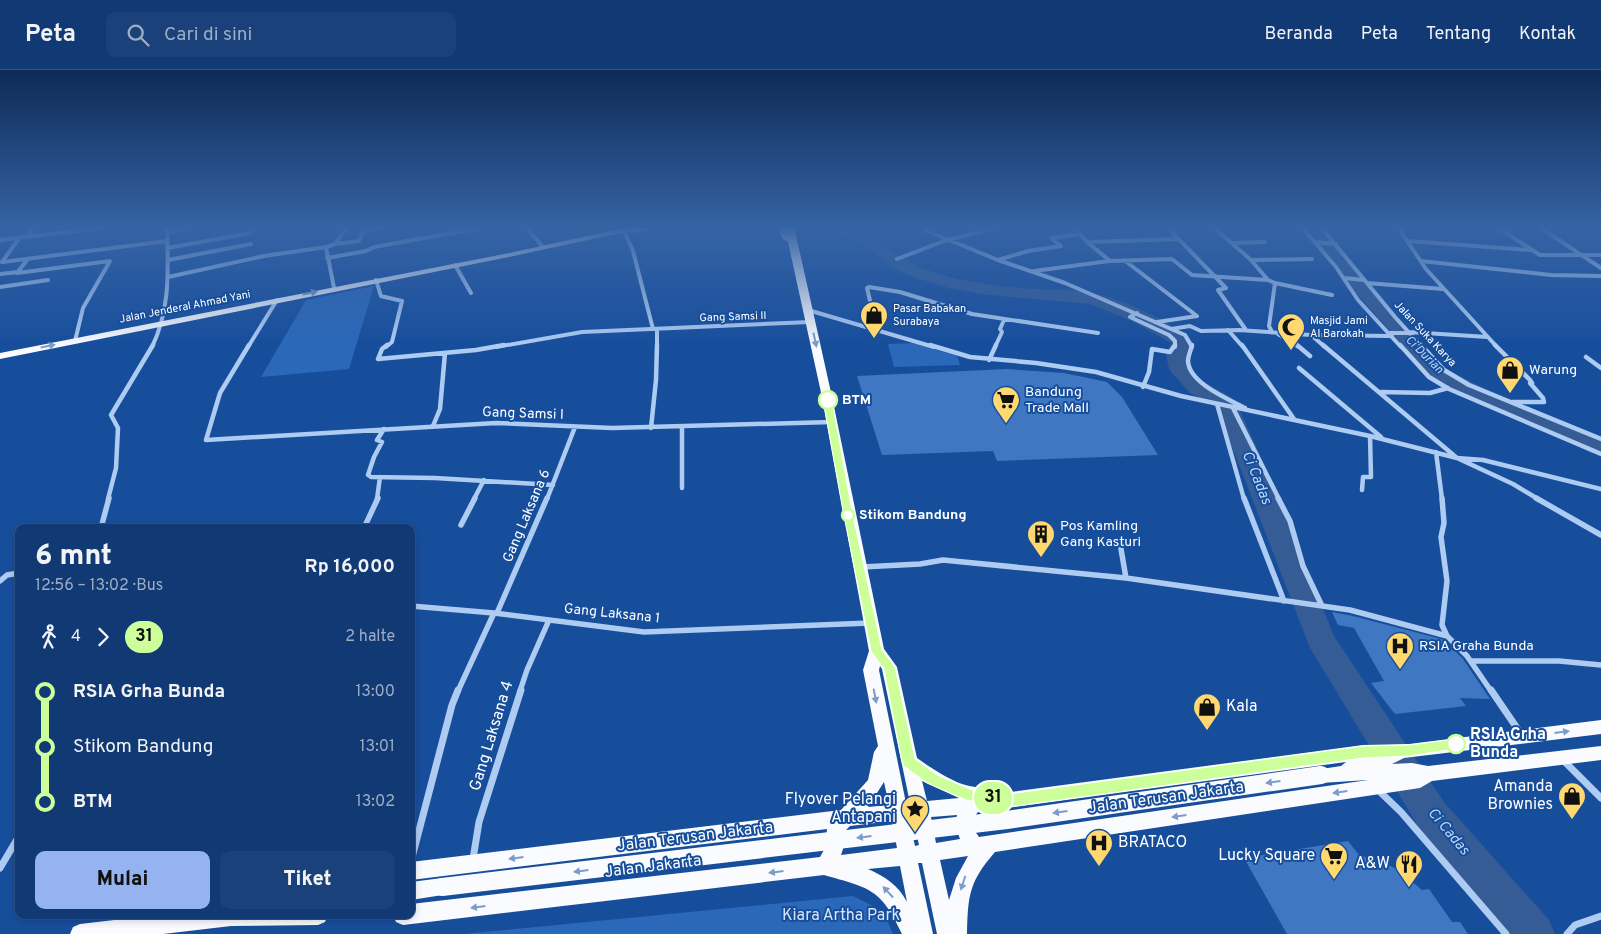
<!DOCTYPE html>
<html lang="id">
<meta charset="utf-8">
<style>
:root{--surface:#113a75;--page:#1a417a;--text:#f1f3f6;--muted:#9cadc5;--line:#305487;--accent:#95b2f1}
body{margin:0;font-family:Overpass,sans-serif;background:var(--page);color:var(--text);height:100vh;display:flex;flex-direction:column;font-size:19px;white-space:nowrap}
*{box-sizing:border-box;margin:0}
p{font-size:16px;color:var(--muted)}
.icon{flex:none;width:28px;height:28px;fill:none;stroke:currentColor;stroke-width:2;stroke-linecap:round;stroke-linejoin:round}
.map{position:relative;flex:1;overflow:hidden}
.drawer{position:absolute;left:15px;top:454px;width:400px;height:395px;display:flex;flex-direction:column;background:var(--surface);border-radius:10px;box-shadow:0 2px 8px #0003,0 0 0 1px var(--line)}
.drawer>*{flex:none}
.badge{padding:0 10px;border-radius:16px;font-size:18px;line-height:32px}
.map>.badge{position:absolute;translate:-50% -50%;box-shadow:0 0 0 2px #fff}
.legs{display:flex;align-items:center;gap:8px;height:55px;padding:0 20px;font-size:16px}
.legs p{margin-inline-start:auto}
.overview{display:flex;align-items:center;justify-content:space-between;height:85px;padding:0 20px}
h1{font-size:28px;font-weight:800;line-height:38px}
.primary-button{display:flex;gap:10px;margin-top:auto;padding:10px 20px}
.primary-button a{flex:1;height:58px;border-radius:10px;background:var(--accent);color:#111;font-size:20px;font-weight:800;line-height:58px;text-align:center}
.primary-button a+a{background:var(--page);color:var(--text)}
ul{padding:0 20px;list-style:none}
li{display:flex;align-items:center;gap:18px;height:55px;font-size:19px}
li i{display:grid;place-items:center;width:8px;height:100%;margin:0 6px;background:currentColor}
li i::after{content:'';width:12px;height:12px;margin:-6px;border:4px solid;border-radius:50%;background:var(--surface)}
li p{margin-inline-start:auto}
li:first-child i{background:linear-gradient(#0000 50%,currentColor 0)}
li:last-child i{background:linear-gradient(currentColor 50%,#0000 0)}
header{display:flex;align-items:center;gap:30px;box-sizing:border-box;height:70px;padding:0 25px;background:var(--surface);border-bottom:1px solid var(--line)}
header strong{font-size:24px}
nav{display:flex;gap:28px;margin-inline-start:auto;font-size:18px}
.search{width:350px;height:45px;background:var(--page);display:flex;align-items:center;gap:12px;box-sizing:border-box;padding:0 18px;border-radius:10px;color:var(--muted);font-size:19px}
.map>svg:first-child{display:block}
.green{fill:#2b68b9}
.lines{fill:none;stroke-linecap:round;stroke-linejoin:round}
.river{fill:#355c95;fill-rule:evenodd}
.building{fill:#4077c2}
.street-far3{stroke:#aecbf2;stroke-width:4}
.street-far2{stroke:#aecbf2;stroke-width:4.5}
.street-far1{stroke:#aecbf2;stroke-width:5.5}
.street{stroke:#aecbf2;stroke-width:7}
.primary{fill:#f9fbff;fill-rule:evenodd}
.primary-bridge{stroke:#f9fbff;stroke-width:18}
.oneway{fill:#7d9cc9}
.line-1{fill:#cf9;stroke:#fff}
.stop-1-dot{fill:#fff;stroke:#cf9;stroke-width:2.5}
.labels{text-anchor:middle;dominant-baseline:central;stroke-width:4;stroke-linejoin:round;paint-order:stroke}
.far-street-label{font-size:11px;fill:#fff;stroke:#174e9c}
.far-poi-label{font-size:11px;fill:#fff;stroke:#174e9c;text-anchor:start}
.far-water-label{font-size:12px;font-style:italic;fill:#bbd6f9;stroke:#174e9c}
.poi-label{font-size:14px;fill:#fff;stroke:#174e9c;text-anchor:start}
.stop-label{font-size:14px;font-weight:bold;fill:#fff;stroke:#174e9c;text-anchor:start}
.street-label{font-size:14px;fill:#fff;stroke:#174e9c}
.water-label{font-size:15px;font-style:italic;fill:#bbd6f9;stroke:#174e9c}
.near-poi-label{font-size:16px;fill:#fff;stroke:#174e9c;text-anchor:end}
.near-stop-label{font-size:16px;font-weight:bold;fill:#fff;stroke:#174e9c;text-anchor:start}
.near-street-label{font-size:16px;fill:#fff;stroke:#174e9c}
.near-park-label{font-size:16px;fill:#d6e6fc;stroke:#174e9c}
</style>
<header>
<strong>Peta</strong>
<div class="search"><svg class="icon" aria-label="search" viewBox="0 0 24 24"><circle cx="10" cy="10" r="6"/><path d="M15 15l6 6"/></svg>Cari di sini</div>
<nav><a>Beranda</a><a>Peta</a><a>Tentang</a><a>Kontak</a></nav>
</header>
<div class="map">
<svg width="1601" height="864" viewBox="0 0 1601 864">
<rect width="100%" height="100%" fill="#174e9c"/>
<path class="green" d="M374,216L349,299L261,307L306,230Z
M915,273L957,286L960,295L894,297L888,274Z
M853,826L883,841L893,864H464Z"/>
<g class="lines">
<path class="river" d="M829,156C867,151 893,189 927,200C961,212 999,217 1035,219C1052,220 1068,219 1085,222C1122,228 1158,246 1189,267L1192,271C1172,317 1222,312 1237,334L1266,399L1334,566L1444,732L1549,850L1555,864H1509L1418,756L1310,578L1217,338L1190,323L1172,303L1169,299L1166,284L1171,273L1132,251L1090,234L981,224L949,218L913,207L893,198L861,173L838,164Z
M1306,156H1321L1370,217L1445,299L1496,324L1601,368V383L1480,334L1431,307L1358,225Z"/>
</g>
<path class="building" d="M1007,299L1064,303L1107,312L1122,327L1158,385L997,391L993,381L882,385L857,306Z
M1332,542L1353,546L1445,570L1446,578L1455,581L1463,589L1490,629L1460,628L1466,636L1395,644L1371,613L1384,611L1354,558L1338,555Z
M1348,771L1359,785L1385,793L1401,802L1422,820L1429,819L1452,852H1460L1468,864H1287L1244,788Z"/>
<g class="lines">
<path class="street-far3" d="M525,156L543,177
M927,156L925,160L998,190L1065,213L1185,265L1192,277
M1073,156L1087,172L1109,190
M1166,156L1226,218L1218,220L1246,260
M1212,156L1251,190L1268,210L1275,213L1269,256L1272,262
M1301,156L1336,197L1358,230L1401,277
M1320,156L1395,247L1422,277
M1397,156L1426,199L1497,277
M1490,156L1503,161L1540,185H1601
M1538,156L1601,198
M167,162L200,156
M625,163L633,181L653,259
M28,166L34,156
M20,167L2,192L167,171
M0,170L117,156
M1409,171L1530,180
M1087,172L1179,169
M1316,172L1336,174
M1232,173L1265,172
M335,174L359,171L363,161L392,156
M167,178L250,163L254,158L271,156
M327,188L366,181L374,177L491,156
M897,189L944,171L1002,156
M27,190L17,203L110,191L83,238L75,271
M168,190L251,174
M998,190L1028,181L1061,176L1051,168L1080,164
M1124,190L1197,246L1157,252
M1251,190L1312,189
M1421,191L1551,205L1601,206
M455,195L471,223
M1034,201L1109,191L1172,189L1192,205L1268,210
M0,204L18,202
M168,207L264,186L326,177
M1344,208L1364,210
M376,210L381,226L402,231L392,272L386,277
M1275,213L1332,225
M1367,213L1443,219
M0,217L48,210
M334,218L326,177L335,174L348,156
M808,240L934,277
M1137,243L1130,247L1169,265L1175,271V277
M1171,259L1190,256L1201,261L1239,260L1311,265L1325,277
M877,260L867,218L869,217L900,222L972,244L1098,263
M1228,260L1243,277
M1409,262L1488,267
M1389,263H1410
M1278,264L1299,277
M1312,265L1392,266
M152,277C171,238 168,198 167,156
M248,277L277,230
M496,277L582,262L810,252
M657,277V259
M995,277L1002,262L1000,259L1004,250"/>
<path class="street-far2" d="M249,275L220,323L206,370L496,353L612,358L832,352
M387,275L382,279L378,289L476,280L504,275
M930,275L970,287L1036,293L1096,302L1181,326L1370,366L1457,388L1483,390L1601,419
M1192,275C1191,280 1188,286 1188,291C1189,313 1228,329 1245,338
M1242,275L1294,349
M1297,275L1310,286
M1323,275L1457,388L1513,414L1538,429
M1400,275L1429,307L1449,319L1601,384
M1421,275L1444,300L1469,315L1601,369
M1495,275L1530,310L1532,313H1530L1543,328L1544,332H1512
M1586,287L1601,298
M989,290L996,275
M1299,298L1381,367
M1143,317L1149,302L1152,279L1170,282L1175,275
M1381,322L1430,323L1448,318
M1217,334L1244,429
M1233,338L1279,429
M433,356L440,339L445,283
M682,357V418
M651,358L656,310L657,275
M384,359L377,370L382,372L374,387L368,405L371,407L435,408L553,415
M1436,382L1442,429
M1362,420L1363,407H1371L1370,366
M108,429L116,398L118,358L111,345L153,275
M377,429L380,407
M474,429L484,410
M547,429L575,357"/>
<path class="street-far1" d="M1244,428L1284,531
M1278,428L1290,451L1303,496L1322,536
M1442,428L1444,453L1441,467L1447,511L1442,555L1447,566L1467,586L1491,621
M1536,428L1601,465
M461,455L475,428
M101,458L109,428
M234,458L238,457
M364,458L378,428
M1121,479L1126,508
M862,497L920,494L943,490L1126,508L1350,540L1447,566
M0,511L7,505L19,503
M411,536L494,543L644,562L870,553
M497,543L547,428
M1471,591H1559L1601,595
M458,621L494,543
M520,621L527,600L549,550"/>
<path class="street" d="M1491,620L1521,664
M1563,690L1601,728
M1377,719L1401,742L1506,864
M473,789L479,752L521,620
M411,791L452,635L458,620
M0,798L19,766
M1567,864L1575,855L1601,846"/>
<path class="primary" d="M633,156H665L634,163L630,161L504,188L0,289V283L504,184Z
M777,156H785L787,160L786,156H794L832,327L884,579L897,597L917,688C931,698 946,708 962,714C973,718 988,717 996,724L1363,675L1409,674L1601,650V664L1404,688L1392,694L1412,693L1428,696L1601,676V690L1432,711L1420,718L995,782C969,812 968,825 967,864H937L922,793H918L933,864H902C881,818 869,818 824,805L403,855L396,852L393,845H411V834L820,787L825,778L827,759L411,810V792L841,740L868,710L874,682L878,676L863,600L869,581L822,327L788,172L782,168ZM880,596L882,599L910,733H906L879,600ZM1346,692L1341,696L1315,700L1312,705L1315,710L1321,713L1368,710L979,767C972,758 970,751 978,742ZM922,711L959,728L927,731ZM884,712L889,735L868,737ZM957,745L955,755L960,769L936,773L931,747ZM909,749H913L919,775L915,776ZM892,751L897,778L841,785L843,779L845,761L850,756ZM968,786L956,808L949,830L940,790ZM900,796L907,832C898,815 886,807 868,799Z
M442,808L449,810L452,817L449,824L411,830V812Z
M157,845H328L325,852L318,855L231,856L163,864H70L73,857L80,854Z"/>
<path class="primary-bridge" d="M442,817L1007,750L1321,705"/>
</g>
<defs><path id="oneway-solid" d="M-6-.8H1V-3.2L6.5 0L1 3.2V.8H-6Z" transform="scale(1.25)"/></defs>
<g class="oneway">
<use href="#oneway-solid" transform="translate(310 223) rotate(-11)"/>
<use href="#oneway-solid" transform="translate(815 270) rotate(78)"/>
<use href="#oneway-solid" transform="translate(48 276) rotate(-11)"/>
<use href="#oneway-solid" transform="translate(875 626) rotate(79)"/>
<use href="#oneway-solid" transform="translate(1562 662) rotate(-7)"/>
<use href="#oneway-solid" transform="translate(1273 712) rotate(172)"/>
<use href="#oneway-solid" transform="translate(1340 722) rotate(172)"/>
<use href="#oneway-solid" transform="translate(1060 742) rotate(172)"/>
<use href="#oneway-solid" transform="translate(1179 746) rotate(172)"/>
<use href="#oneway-solid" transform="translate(864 767) rotate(173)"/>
<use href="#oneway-solid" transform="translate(516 788) rotate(173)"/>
<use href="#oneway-solid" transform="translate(581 801) rotate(173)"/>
<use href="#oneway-solid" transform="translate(776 802) rotate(173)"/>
<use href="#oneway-solid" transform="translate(963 813) rotate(108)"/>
<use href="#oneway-solid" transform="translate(888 822) rotate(-133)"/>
<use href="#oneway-solid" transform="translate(478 837) rotate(173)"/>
</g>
<linearGradient id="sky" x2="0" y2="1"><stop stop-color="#0d2b56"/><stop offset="0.57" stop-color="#3663a4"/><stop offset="1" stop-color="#3663a4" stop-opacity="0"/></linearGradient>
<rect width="1601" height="276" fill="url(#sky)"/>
<path class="line-1" d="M828,327L832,330L852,441L882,580L895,597L915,689L937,705L972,720L1009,724L1363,676L1409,675L1456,669L1461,670L1463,674L1461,678L1409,686L1363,688L1009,737L966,730L927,713L904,696L902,692L884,599L871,581L843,441L823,330Z"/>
<defs>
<g id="shop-pin" transform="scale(1.4375)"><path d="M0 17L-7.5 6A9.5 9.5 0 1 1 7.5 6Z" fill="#ffd96f" stroke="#174e9c"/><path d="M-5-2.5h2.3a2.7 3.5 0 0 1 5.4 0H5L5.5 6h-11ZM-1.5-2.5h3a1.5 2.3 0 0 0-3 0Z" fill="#111"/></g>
<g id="mosque-pin" transform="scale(1.4375)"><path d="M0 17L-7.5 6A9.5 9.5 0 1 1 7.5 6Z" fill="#ffd96f" stroke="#174e9c"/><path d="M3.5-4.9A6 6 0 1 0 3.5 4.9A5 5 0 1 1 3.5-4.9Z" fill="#111"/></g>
<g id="supermarket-pin" transform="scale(1.4375)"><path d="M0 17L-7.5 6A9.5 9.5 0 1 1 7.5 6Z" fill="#ffd96f" stroke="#174e9c"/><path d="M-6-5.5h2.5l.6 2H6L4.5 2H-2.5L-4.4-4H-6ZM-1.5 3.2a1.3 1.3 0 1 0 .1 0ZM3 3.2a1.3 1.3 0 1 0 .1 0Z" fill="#111"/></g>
<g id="building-pin" transform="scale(1.4375)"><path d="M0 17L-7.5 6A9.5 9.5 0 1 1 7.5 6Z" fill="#ffd96f" stroke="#174e9c"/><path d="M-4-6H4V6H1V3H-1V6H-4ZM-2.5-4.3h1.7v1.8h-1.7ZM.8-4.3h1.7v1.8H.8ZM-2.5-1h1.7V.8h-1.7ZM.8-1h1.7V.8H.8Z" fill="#111"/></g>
<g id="hospital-pin" transform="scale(1.4375)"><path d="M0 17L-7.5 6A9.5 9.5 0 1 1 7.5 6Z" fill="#ffd96f" stroke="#174e9c"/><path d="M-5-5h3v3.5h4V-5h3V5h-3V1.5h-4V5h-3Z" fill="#111"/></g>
<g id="sight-pin" transform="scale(1.4375)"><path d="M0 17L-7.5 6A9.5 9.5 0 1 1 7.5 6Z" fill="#ffd96f" stroke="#174e9c"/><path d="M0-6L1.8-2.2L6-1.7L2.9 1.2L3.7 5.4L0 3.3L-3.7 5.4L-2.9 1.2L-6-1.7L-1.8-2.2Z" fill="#111"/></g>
<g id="restaurant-pin" transform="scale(1.4375)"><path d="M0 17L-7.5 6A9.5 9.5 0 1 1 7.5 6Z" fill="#ffd96f" stroke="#174e9c"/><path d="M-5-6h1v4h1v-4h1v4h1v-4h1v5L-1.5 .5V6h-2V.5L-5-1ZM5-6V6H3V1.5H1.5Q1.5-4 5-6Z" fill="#111"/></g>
</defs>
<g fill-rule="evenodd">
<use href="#shop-pin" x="874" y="245"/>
<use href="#mosque-pin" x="1291" y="257"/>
<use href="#shop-pin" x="1510" y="300"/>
<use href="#supermarket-pin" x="1006" y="330"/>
<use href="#building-pin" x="1041" y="464"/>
<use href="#hospital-pin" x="1400" y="576"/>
<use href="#shop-pin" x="1207" y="637"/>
<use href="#shop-pin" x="1572" y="726"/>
<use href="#sight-pin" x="915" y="739"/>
<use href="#hospital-pin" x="1099" y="773"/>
<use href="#supermarket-pin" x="1334" y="786"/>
<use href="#restaurant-pin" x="1409" y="794"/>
</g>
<g class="stop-1-dot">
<circle cx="828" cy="330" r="9"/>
<circle cx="848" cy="445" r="6"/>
<circle cx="1456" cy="674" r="9"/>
</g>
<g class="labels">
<g class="far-street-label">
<text transform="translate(185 237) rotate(-11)">Jalan Jenderal Ahmad Yani</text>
<text transform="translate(733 247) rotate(-2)">Gang Samsi II</text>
<text transform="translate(1425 264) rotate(47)">Jalan Suka Karya</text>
</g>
<g class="far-poi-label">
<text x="893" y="239">Pasar Babakan<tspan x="893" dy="13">Surabaya</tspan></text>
<text x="1310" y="251">Masjid Jami<tspan x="1310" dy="13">Al Barokah</tspan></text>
</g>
<g class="far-water-label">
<text transform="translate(1424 285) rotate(45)">Ci Durian</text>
</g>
<g class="poi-label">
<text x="1529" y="300">Warung</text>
<text x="1025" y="322">Bandung<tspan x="1025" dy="16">Trade Mall</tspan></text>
<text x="1060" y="456">Pos Kamling<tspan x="1060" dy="16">Gang Kasturi</tspan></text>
<text x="1419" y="576">RSIA Graha Bunda</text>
</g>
<g class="stop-label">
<text x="842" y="330">BTM</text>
<text x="859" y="445">Stikom Bandung</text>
</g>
<g class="street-label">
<text transform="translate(523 344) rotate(2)">Gang Samsi I</text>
<text transform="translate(527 446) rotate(-67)">Gang Laksana 6</text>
<text transform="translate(612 544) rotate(6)">Gang Laksana 1</text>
</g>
<g class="water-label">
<text transform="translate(1256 408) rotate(68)">Ci Cadas</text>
<text transform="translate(1448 762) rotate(50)">Ci Cadas</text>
</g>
<g class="near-poi-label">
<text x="1226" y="637" text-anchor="start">Kala</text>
<text x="1553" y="717">Amanda<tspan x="1553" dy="18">Brownies</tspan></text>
<text x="896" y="730">Flyover Pelangi<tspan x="896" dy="18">Antapani</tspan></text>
<text x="1118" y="773" text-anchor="start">BRATACO</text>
<text x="1315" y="786">Lucky Square</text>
<text x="1390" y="794">A&amp;W</text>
</g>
<g class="near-stop-label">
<text x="1470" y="665">RSIA Grha<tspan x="1470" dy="18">Bunda</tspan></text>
</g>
<g class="near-street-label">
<text transform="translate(492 666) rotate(-73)">Gang Laksana 4</text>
<text transform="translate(1166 728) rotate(-8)">Jalan Terusan Jakarta</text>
<text transform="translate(695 767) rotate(-7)">Jalan Terusan Jakarta</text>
<text transform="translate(653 797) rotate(-7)">Jalan Jakarta</text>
</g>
<g class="near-park-label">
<text x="841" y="846">Kiara Artha Park</text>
</g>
</g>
</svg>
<b class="badge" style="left:993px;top:728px;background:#cf9;color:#111">31</b>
<section class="drawer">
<div class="overview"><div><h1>6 mnt</h1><p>12:56 – 13:02 · Bus</p></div><b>Rp 16,000</b></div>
<div class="legs"><svg class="icon" aria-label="walk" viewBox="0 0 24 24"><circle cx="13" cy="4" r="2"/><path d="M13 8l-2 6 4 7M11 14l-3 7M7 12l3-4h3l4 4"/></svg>4<svg class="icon" aria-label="forward" viewBox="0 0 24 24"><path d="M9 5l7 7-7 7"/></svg><b class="badge" style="background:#cf9;color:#111">31</b><p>2 halte</p></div>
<ul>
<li><i style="color:#cf9"></i><b>RSIA Grha Bunda</b><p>13:00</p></li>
<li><i style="color:#cf9"></i><span>Stikom Bandung</span><p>13:01</p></li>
<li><i style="color:#cf9"></i><b>BTM</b><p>13:02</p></li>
</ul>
<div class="primary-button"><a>Mulai</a><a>Tiket</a></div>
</section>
</div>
